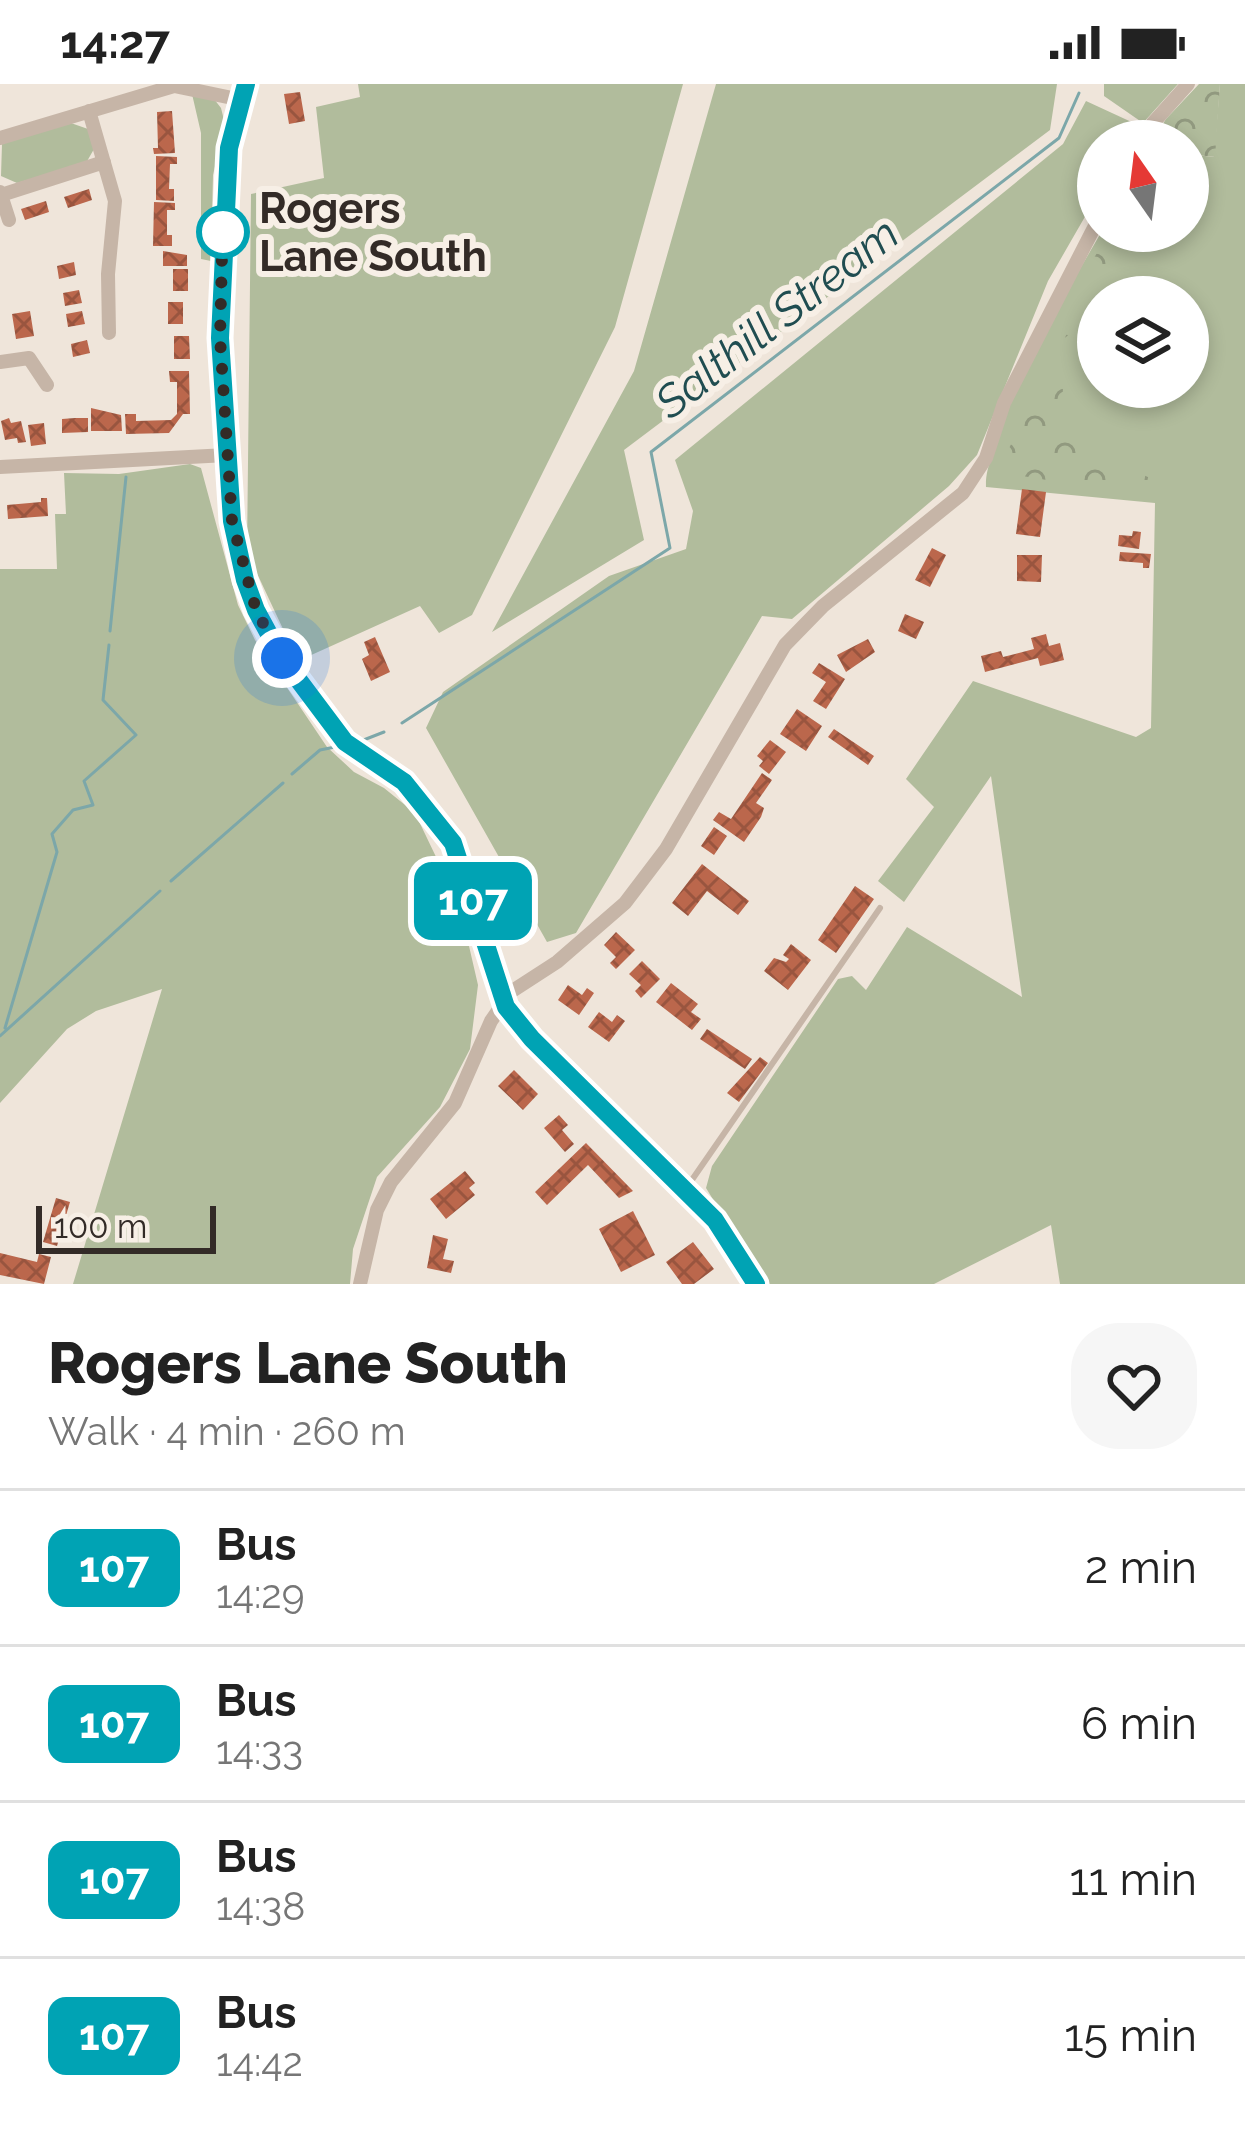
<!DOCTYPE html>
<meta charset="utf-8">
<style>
:root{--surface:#fff;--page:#f6f6f6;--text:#222;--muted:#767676;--line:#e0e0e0}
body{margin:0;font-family:Raleway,sans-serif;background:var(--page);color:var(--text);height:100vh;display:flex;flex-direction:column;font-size:45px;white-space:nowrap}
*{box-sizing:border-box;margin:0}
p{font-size:39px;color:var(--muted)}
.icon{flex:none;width:66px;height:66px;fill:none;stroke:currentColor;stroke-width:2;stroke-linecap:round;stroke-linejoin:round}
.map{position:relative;height:1200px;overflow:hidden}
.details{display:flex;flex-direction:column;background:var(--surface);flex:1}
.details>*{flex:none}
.badge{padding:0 24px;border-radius:18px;font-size:42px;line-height:78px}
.needle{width:78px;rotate:346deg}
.fabs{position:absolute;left:1077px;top:36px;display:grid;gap:24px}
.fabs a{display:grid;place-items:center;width:132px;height:132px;border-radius:50%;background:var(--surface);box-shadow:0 6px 18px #0003;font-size:60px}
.scale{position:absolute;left:36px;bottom:30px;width:180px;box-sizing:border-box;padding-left:12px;border:6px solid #332b27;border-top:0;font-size:33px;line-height:42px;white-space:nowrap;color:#332b27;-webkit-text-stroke:9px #f7efe6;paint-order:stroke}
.you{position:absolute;width:60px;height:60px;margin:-30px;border:9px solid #fff;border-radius:50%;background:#1a73e8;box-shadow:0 0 0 18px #1a73e833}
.map>.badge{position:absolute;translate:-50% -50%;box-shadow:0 0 0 6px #fff}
.round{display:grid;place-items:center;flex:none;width:126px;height:126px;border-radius:48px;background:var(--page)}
.headline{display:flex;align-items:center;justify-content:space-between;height:204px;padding:0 48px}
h1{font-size:57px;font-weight:800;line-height:90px}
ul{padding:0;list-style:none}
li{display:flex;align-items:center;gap:36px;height:156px;padding:0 48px;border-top:3px solid var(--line)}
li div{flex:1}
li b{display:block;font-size:45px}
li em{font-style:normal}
li .badge{min-width:132px;font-weight:700;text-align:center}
.status{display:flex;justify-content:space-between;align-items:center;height:84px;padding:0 60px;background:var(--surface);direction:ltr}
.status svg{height:33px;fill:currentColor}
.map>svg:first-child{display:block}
.grass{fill:#b1bc9c;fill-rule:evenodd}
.forest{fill:url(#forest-crowns)}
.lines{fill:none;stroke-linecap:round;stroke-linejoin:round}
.stream{stroke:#7ca7a9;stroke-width:3}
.building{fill:url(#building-cross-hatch)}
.lane{stroke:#c6b5a7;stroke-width:6}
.street{stroke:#c6b5a7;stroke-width:14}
.secondary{stroke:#998579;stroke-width:18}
.line-casing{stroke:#fff;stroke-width:27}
.line{stroke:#00a3b4;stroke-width:18}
.walk{stroke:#332b27;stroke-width:12;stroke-dasharray:0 21.6}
.stop-dot{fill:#fff;stroke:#00a3b4;stroke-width:6}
.labels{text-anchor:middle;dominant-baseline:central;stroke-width:12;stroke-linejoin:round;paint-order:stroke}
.stop-label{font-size:42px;font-weight:bold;fill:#332b27;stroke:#f7efe6;text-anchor:start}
.water-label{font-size:45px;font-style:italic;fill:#204d51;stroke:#f7efe6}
</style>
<div class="status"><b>14:27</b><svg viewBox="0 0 49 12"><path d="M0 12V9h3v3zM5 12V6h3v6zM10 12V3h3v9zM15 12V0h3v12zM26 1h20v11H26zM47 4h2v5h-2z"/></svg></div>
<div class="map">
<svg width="1245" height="1200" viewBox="0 0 1245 1200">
<defs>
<pattern id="forest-crowns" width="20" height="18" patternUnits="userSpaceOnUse" patternTransform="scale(3)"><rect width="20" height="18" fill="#b1bc9c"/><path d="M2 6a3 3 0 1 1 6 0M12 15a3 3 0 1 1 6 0" fill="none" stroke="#91997f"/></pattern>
<pattern id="building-cross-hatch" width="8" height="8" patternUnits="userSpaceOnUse" patternTransform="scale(3)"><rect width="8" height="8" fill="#bb674c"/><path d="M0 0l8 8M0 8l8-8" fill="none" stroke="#99553f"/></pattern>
</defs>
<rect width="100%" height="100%" fill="#efe5da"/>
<path class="grass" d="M358,0H683L615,243L472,531L439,549L420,522L298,577L247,468L251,110L324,94L316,23L360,13Z
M716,0H1057L1050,46L624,366L644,456L492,548L634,287Z
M1104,0H1178L1143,39L1104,12Z
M1220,0H1245V1200H1060L1051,1141L934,1200H765L706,1104L712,1082L838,895L852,892L866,906L907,843L1022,913L991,692L904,818L878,797L934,723L906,695L973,597L1136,653L1151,644L1155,419L986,403C985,380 998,365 999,342L1067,207L1102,147H1188V70L1214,73ZM1098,213H1188V303H1098Z
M192,10L214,15L221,24L225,40L213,91L211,177L201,175V49Z
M1086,17L1138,41L1128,57H1098V110L1048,197L977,371L949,402L792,535L762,532L576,849L547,858L426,644L443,608L609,492L686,465L693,427L675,376L1063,60Z
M68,38L88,45L94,65L86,79L17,99L1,92L2,60Z
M190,380L201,384L238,521L255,556L327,663L354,688L384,704L415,729L460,823L478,901L470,965L440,1023L377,1093L353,1165L350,1200H73L162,905L96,927L67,945L0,1019V485H57L55,430H66L64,389L119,390Z"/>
<path class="forest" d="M1199,0H1220L1215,73L1188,70V57H1152L1166,35Z
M1110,147H1128L1125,160L1144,172L1125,197L1094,174Z
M1087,210L1098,222L1065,254L1062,327L1105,373L1150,394L1152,413L997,388Z"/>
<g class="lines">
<path class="stream" d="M110,547L126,393
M402,639L670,464L651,368L1059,54L1079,9
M361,657L384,648
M292,690L320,666L335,663
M171,797L283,699
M5,944L57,768L52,750L73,726L93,721L84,697L136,651L103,616L109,561
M0,952L160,807"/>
</g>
<path class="building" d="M300,8L305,37L289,40L284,10Z
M172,27L175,69L154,70L153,64H158L157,28Z
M156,72L177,73V80H170L169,105H174V117L156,116Z
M89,105L92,116L68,124L64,113Z
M46,117L49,128L25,136L21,125Z
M154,118L175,119V126H167V151H172V162H153Z
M163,167L187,171V182H163Z
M74,178L76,191L59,195L57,182Z
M173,185H188V207H173Z
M79,206L82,219L65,222L63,209Z
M168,218H183V240H168Z
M30,227L34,252L16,255L12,230Z
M82,227L85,240L68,243L66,230Z
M174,252H189L190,275H174Z
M87,256L90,269L73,273L71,260Z
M169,287H189L190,330H183L169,349L126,350L125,330H136V337L171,336L177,330V298H170Z
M91,324L121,331L122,347H91Z
M9,334L11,339L21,337L26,358L18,359L17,354L5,356L1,337Z
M75,334H88V348L62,349V335Z
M44,339L46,360L31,362L28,341Z
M1022,405L1046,408L1040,453L1016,450Z
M41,414H47L48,432L8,435L7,421L41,418Z
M1133,447L1141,448L1139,465L1118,462L1119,451L1132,452Z
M932,464L946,471L930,503L915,496Z
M1120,468L1151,470L1149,484H1143V479L1119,477Z
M1017,471H1042L1041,498L1017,497Z
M905,530L924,538L916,555L898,547Z
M1046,550L1049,562L1060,559L1064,576L1040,582L1038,574L985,588L981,572L1001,567L1003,573L1034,565L1031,554Z
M375,553L390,588L371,597L362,575L369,571L364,558Z
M868,555L875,568L846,588L837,571Z
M819,579L845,595L826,625L813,617L826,598L812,589Z
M797,625L822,642L806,667L780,650Z
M834,645L874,672L868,681L828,653Z
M770,656L786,668L769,690L759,682L763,677L757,672Z
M762,689L772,696L756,719L764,724L761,733L744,758L713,736L719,728L731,735Z
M714,743L727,752L714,771L701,762Z
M702,780L749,817L738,831L707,807L688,832L672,819Z
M855,802L874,815L836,869L818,856Z
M616,848L635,866L616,885L610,879L616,873L604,861Z
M791,860L811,876L788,906L764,887L774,874L786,878L789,875L783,871Z
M642,877L660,895L641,914L635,907L641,901L629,890Z
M671,899L698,920L691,928L701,935L692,946L656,918Z
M568,901L582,911L587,904L594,909L579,931L558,916Z
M599,928L612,938L617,931L625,937L609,958L588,943Z
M707,945L752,975L745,985L700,955Z
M760,973L768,979L739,1018L727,1009Z
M514,986L538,1010L523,1026L498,1002Z
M559,1031L568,1041L562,1046L574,1060L565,1068L544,1044Z
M586,1059L633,1107L619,1114L588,1081L547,1121L535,1108Z
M465,1087L475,1099L469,1104L475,1111L446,1135L430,1115Z
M56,1114L70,1118L57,1162L43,1158Z
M633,1127L655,1171L621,1188L599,1145Z
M433,1151L448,1155L443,1175L454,1177L451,1189L427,1184Z
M693,1158L714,1185L694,1200H682L666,1178Z
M0,1169L37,1178L39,1170L51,1173L44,1200L0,1191Z"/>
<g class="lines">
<path class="lane" d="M687,1103L880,824"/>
<path class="street" d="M89,27L115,117L108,190L109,249
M0,54L174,2L242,16
M1142,57L1153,39L1188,0
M0,108L9,136
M1,111L104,78
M0,278L29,274L47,301
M0,383L227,371
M503,913L557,878L625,819L666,765L785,561L823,522L963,409L986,374L1004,319L1098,136
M360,1200L377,1126L391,1098L455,1019L491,937L500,924L506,923"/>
<path class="secondary" d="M247,0L229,64L219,254L232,437L245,496L256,526L282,574L345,657L404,698L453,759L506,923L532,954L715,1136L756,1200"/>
</g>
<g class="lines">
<g class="line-casing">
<path id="line" d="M246,0L229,64L220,254L232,437L245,496L256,526L282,574L345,658L404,698L453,759L506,923L532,955L715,1136L756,1200"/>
</g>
<use href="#line" class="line"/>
<path class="walk" d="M223,148V130L220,254L232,437L256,526L282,574"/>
</g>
<circle class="stop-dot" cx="223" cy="148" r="24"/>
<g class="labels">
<g class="stop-label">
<text x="259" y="124">Rogers<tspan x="259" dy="48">Lane South</tspan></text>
</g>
<g class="water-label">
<text transform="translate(777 234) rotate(-38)">Salthill Stream</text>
</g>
</g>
</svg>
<div class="fabs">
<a><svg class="needle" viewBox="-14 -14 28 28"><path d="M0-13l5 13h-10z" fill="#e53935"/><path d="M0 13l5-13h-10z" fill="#767676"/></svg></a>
<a><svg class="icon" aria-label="layers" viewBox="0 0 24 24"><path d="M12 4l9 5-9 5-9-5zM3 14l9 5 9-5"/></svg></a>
</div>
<div class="scale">100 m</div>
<div class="you" style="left:282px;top:574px"></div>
<b class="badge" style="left:473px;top:817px;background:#00a3b4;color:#fff">107</b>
</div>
<section class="details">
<div class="headline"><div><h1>Rogers Lane South</h1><p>Walk · 4 min · 260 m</p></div><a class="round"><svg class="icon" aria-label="heart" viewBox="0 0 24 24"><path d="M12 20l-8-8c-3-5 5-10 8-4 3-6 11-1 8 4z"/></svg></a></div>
<ul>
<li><span class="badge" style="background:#00a3b4;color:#fff">107</span><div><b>Bus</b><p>14:29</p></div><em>2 min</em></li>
<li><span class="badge" style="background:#00a3b4;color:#fff">107</span><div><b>Bus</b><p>14:33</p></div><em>6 min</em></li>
<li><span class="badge" style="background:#00a3b4;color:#fff">107</span><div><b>Bus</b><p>14:38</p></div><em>11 min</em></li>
<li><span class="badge" style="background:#00a3b4;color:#fff">107</span><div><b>Bus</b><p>14:42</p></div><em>15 min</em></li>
</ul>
</section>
